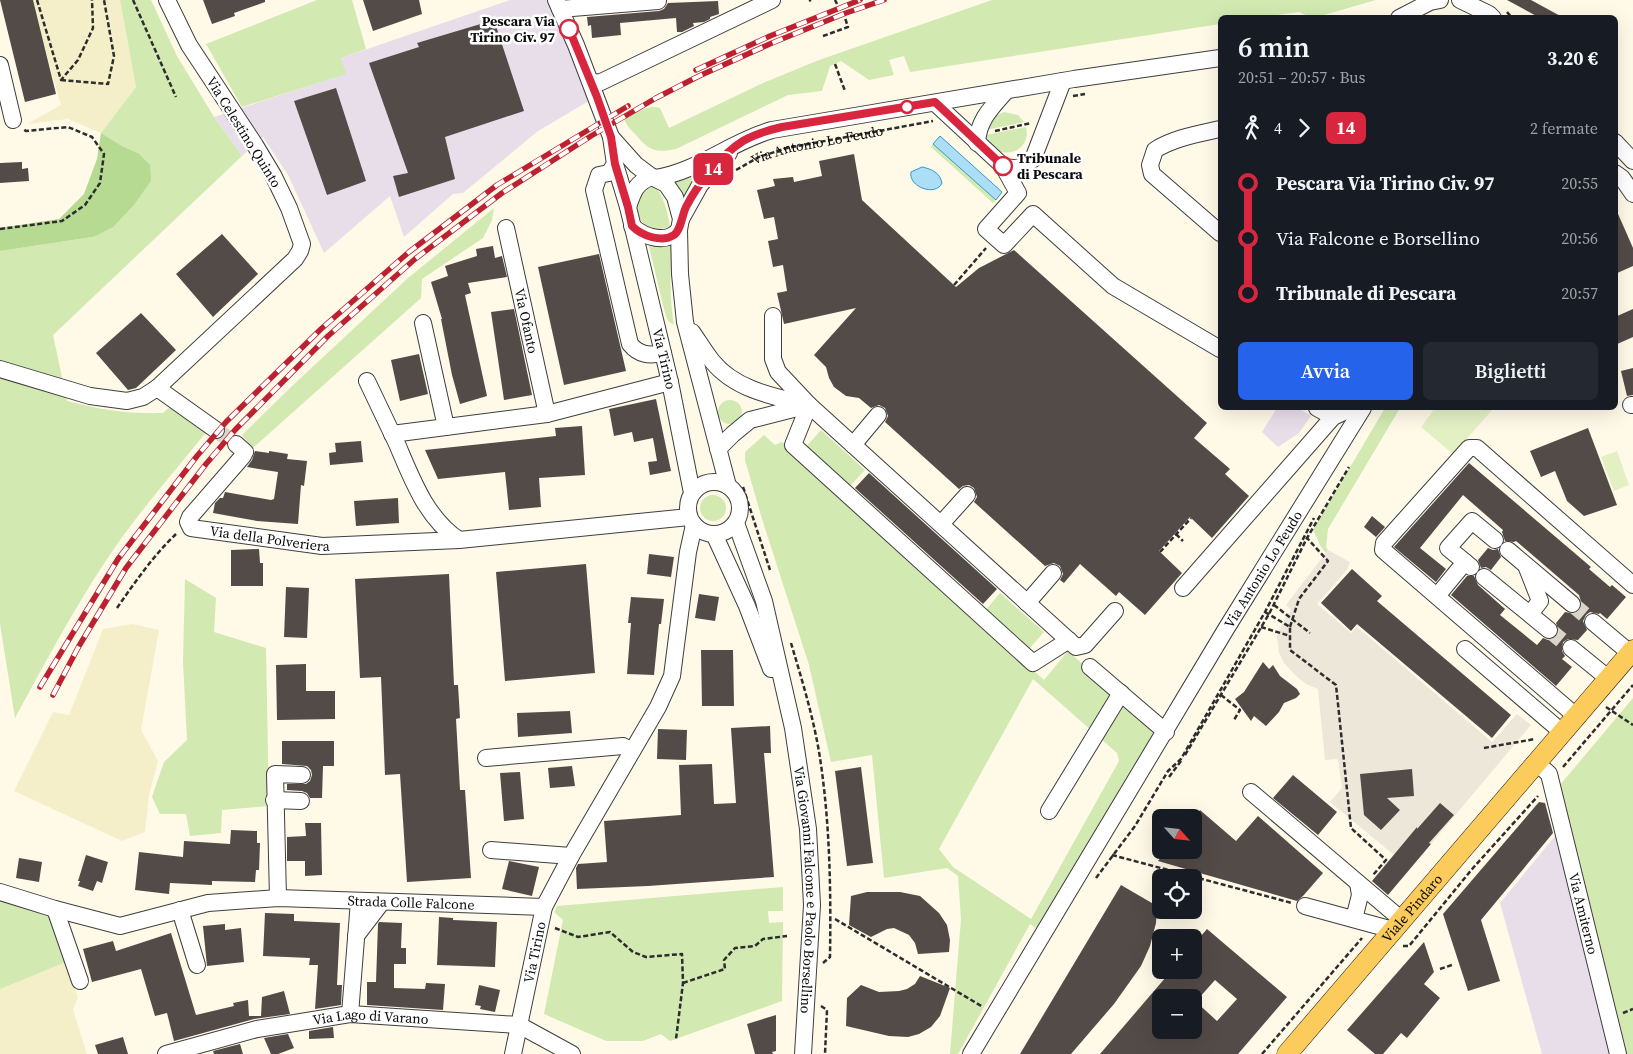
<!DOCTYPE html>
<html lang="it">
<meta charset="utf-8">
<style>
:root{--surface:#171b24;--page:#242831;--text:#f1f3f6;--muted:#9ea1a6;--accent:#2563eb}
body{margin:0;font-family:"Source Serif 4",serif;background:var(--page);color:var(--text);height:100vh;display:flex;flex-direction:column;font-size:19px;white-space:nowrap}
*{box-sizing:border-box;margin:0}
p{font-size:16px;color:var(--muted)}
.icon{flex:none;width:28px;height:28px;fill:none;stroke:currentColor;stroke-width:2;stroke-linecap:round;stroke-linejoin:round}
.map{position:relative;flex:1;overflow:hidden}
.drawer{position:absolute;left:1218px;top:15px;width:400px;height:395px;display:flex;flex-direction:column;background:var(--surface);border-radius:8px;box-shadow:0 5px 20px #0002}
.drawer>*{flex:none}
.badge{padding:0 10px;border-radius:8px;font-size:18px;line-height:32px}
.needle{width:32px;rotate:117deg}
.tools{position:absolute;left:1152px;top:809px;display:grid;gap:10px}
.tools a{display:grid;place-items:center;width:50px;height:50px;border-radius:8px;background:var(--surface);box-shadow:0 5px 20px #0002;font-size:25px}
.map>.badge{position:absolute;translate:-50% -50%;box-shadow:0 0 0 2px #fff}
.legs{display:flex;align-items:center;gap:8px;height:55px;padding:0 20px;font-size:16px}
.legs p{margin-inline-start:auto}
.summary{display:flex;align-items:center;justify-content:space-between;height:85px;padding:0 20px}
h1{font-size:28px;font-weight:600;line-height:38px}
.action{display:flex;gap:10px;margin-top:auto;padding:10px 20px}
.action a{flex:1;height:58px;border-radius:8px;background:var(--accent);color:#fff;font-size:20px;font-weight:600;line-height:58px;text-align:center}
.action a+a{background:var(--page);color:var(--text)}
ul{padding:0 20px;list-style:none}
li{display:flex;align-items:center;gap:18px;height:55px;font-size:19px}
li i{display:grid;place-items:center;width:8px;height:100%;margin:0 6px;background:currentColor}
li i::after{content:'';width:12px;height:12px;margin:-6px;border:4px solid;border-radius:50%;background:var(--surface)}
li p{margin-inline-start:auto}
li:first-child i{background:linear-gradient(#0000 50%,currentColor 0)}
li:last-child i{background:linear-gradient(currentColor 50%,#0000 0)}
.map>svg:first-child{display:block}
.industrial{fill:#e8deea}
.farmland{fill:#f5efc9}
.green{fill:#d2e9b2;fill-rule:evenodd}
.forest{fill:#b6da91}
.pitch{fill:#e3f0c4}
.plaza{fill:#ede7d9}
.water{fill:#acdff7;stroke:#3299cf}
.building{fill:#534b47;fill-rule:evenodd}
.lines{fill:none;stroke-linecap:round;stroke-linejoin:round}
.minor-tunnel{stroke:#dad5c7;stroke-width:16;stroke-dasharray:16 8;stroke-linecap:butt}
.minor-casing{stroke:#3e3e3e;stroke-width:18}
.major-casing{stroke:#1c1c1c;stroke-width:21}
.path{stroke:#2d2d2d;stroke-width:2.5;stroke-dasharray:5 2.5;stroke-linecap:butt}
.minor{stroke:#fff;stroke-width:16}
.major{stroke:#fbcc5c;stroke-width:20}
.rail-casing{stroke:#bc2131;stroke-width:5.5}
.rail{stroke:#fff;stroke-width:4;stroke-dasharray:11;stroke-linecap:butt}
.line-1-casing{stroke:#fff;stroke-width:11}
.line-1{stroke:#d7263d;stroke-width:8}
.stop-1-dot{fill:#fff;stroke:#d7263d;stroke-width:2.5}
.labels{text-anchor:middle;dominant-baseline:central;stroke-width:5;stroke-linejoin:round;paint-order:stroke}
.stop-label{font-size:14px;font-weight:bold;fill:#0b0b0b;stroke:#fff;text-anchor:end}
.street-label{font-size:14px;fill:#0b0b0b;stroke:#fff}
</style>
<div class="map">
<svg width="1633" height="1054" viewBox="0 0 1633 1054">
<rect width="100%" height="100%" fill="#fff9e8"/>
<path class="industrial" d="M510,0H551L594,98L538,131L463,193L453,194L404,237L390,196L324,253L288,175L263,137L242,156L214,117L345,74L341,58Z
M1277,408H1298L1311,416L1299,433L1278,447L1262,432Z
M1556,835L1610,1054H1542L1500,903Z"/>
<path class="farmland" d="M31,0H120L136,87L101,133L68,119L27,124L61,105Z
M133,624L159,630L141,730L158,761L149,795L145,832L122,841L14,791L53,712L69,715L103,629Z
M66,962L78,997L73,1010L87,1054H0V988Z"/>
<path class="green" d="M120,0H151L177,56L214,117L242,156L53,335L67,401C102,410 128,414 163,413L173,404L208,430C174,472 137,514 107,559C73,610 44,665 15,718L0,624V251L93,237L138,153L122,146L101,133L136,87Z
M317,0H352L366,49L341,58L346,74L242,107L206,44Z
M992,0H1376L1317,17H1310L1299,12L1262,17L1220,18V24L910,72L904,56L889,60L894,75L869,80L841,61L830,66L822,91L788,95L676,149C656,153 649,151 636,135C631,130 626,125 624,119C633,113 649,104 660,108L669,128L763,83L819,60Z
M1004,112L1018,115L1024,122L986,130L992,118Z
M1026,127C1033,155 992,163 986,135Z
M933,144L996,200L993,203L931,147Z
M706,168L684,200L673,178Z
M651,185C663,189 668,215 670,226C643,239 623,207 651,185Z
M494,208L492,220L483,238L422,279L421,298L253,448L242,435L291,387L408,278Z
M647,238L673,239C670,269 669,296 674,325L668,321L665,313Z
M718 412a12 12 0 1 1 24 0a12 12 0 1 1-24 0Z
M1385,408H1400L1328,529L1326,547L1328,550L1326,553L1321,547L1313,530Z
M821,430L865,470L849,487L805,448Z
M764,435L775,445L782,442L1044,680L1068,651L1167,739L1042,932L1030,924L958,1054H950L961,919L958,876L947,868L884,878L872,755L831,762L809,665L762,519L745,460V452ZM1033,679L1117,753L1119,761L1031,919L953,867L939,849Z
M700 508a13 13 0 1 1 26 0a13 13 0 1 1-26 0Z
M185,579L216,598L214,632L266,648L269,806L222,810L221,833L190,836L186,814H160L152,797L164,762L187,740L183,662Z
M1000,593L1044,632L1028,650L985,611Z
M1633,698V1054H1625L1560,785Z
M783,887V911H768L769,923L783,922L782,1001L670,1041L661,1034L643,1041H606L544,1014L563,920L554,912L557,906Z
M0,902L51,914L66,962L0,989Z"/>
<path class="forest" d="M101,133L122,146L138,153L150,165L151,181L133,206L113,227L93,237L0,251V228L59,219L84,194L97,159Z"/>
<path class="pitch" d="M1435,408H1494L1453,454L1421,427Z
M1617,451L1629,485L1614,491L1601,457Z"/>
<path class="plaza" d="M1328,550L1350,562L1347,570L1317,604L1351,633L1357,627L1492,742L1517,714L1531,725L1431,844L1414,831L1394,855L1330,802L1342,788L1338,759L1325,760L1318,689L1306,684L1296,676L1284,663L1279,653L1277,636L1283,622L1291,610L1286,605Z"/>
<path class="water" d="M940,136L1002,192L996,200L933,144Z
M922,167C932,169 940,173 942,183C936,197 908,187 911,172Z"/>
<path class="building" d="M0,0H33L56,94L25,102Z
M203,0H265V2L234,13L235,16L212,24Z
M363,0H419L422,14L373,31Z
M1507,0H1531L1564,18H1540Z
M718,1L719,14L710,17V19L704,22L693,23L694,26L682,32H677L676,18L620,23L621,35L592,38L591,25L588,26L587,17L659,11L664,9L668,3Z
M494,20L524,111L445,137L455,179L399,197L393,176L408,173L369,63L419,47L417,43Z
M336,88L366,181L327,195L294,101Z
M854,154L862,200L956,287L979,268L1014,250L1207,423L1194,438L1230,469L1225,474L1249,496L1212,538L1190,517L1159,551L1182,573L1145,615L1119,592L1116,596L1080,564L1064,583L1060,580L1063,574L1060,566L1054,563L1045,566L974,502L977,497L974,488L969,485L963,486L959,489L885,422L888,416L885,408L879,405L871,408L859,398L846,396L834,387L829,378L826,367L814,355L856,308L784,324L777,293L787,291L783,265L773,267L768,241L778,239L774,217L764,219L757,190L775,186L773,179L793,177L794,182L822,176L819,161Z
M22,162V169L28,168L29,181L0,183V163Z
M1615,207L1633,248V266L1615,274Z
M222,234L258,274L213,317L176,274Z
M493,246L495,258L502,256L507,277L468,283L471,293L465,295L487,396L460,404L452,375L441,319H442L431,282L448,276L445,266L477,256L476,249Z
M599,254L626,371L564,385L538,267Z
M514,309L532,395L504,400L491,312Z
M1633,309V337L1615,345V317Z
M141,313L176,350L136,388L128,390L96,353Z
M419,354L428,394L400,401L391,360Z
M1633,368V395L1627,396L1621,371Z
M656,399L671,471L650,475L648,462L657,461L653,438L634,442L632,432L614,436L609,409Z
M582,426L585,475L539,478L541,507L509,510L505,472L438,479L425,450L556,436L555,428Z
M1588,428L1617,505L1584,516L1567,501L1555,471L1541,477L1530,451Z
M361,441L363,462L330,465L329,453L336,452L335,443Z
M255,451L269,453V451L288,454L287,459L307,461L304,486L301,485L298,524L257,521L213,513L215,503L220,498H223L225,492L271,500L274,499L278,472L247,467L252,460Z
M1469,463L1591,567L1589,569L1610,587L1612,585L1626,597L1607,619L1600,613L1599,614L1590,612L1586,615L1583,621L1587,630L1578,640L1568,639L1563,642L1562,651L1565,656L1562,659L1572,667L1556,686L1451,595L1467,576H1474L1478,585L1505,609L1500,615L1537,645L1543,638L1548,640L1556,637L1559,631L1556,623L1565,612L1575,614L1580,610L1582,605L1579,595L1516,541L1514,542L1505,541L1502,532L1503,530L1463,495L1420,548L1446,569L1436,582L1394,547Z
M869,473L997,589L983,604L855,488Z
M398,498L399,523L356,526L354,501Z
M1372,516L1385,527L1376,537L1364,527Z
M1488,548L1493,550L1498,549L1501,557L1491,570L1486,567L1481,568L1478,560Z
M259,549L260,563H263V586H231V550Z
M649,554L674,557L671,577L647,574Z
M586,564L595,673L505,681L496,572Z
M1352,569L1382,596L1377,601L1511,715L1492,738L1357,624L1351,631L1321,603Z
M449,574L454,685H458L460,718L456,719L460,790H465L471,878L407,882L400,774L385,775L381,677L360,678L355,579Z
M286,587L309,588L307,638L284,637Z
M699,594L719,597L715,621L695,618Z
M631,597L664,599L661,624H659L654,675L627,674L631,623H628Z
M701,650H733L734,706H702Z
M1263,662L1269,669L1273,665L1280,676L1297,689L1300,694L1296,698L1284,703L1279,712L1266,726L1254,716L1251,721L1235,699L1244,692Z
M306,664V691H335V719L277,720L276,665Z
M570,711L572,733L518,737L517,713Z
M770,726L771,753H764L774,877L648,886L577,889L576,868L578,864L607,862L604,821L681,815L679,765L712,764L714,804L736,803L731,728Z
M658,729L687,730L686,760L657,759Z
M282,741H334V766H323L322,798H310L307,793L302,791L287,790V784H306L310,781L312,775L311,770L307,766L282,764Z
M572,766L575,786L550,788L548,768Z
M861,767L873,863L847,866L835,771Z
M1412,769L1414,796L1387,798L1400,810L1381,830L1364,815L1360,774Z
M520,772L524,819L504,821L500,773Z
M1293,775L1337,812L1318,835L1273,798Z
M1539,802L1545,803L1553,833L1481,920L1500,981L1468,991L1443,914Z
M1440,803L1454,815L1429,843L1431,844L1388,895L1372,881L1417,827V829Z
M1200,810L1236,841L1258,816L1323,873L1303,896L1297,901L1158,861L1167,850H1194V818Z
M305,823H321L322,875L305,876V861H287V837L306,836Z
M231,830L257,831V843H260L259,870H256L255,882L212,881V885L170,883L169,894L135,890L139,852L183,857L184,841L230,844Z
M86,855L108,862L102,883L97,881L93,891L78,886L80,881H78Z
M19,858L42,862L39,882L16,878Z
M509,861L539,867L532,896L502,889Z
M1121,885L1157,906L1156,923L1150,946L1141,966L1114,1004L1071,1054H1020Z
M867,892H900L920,896L939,913L947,925L950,940L949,952L918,954L915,943L909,935L894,928L887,929L871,937L849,925L851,896Z
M265,913L294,914V921L340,923L337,985H342L341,1005L315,1009L318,965H309L310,958L263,956Z
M439,917L453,918V920L497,922L495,967L437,965Z
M379,922L402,923L401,948H406V964H394V988L425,989L426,983L445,984L443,1010L367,1005V982H376L378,924Z
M225,924V930L241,928L244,962L207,966L203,926Z
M1207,929L1287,997L1238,1054H1100L1172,970H1194V944ZM1215,980L1237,999L1217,1021L1194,1000V1030H1161V998H1199Z
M171,933L196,1015L234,1006L233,1003L248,1000L249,1016H261L262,997L284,991L290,1014L254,1019L174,1041L167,1013L155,1016L141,969L92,982L83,949L113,941L116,951Z
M1424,942L1434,972L1424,984L1440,998L1407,1038L1401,1033L1383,1054H1375L1347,1030Z
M920,976L950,988L940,1016L931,1027L919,1034L908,1037L889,1036L846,1026L847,998L861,985L879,992L899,991L907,989L915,984Z
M479,985L500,990L495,1012L480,1009L481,1006L475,1005Z
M776,1015V1051L772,1052L773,1054H755L747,1024Z
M333,1027L334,1038L309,1039V1031Z
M288,1034L294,1048L278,1054H271L264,1038Z
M123,1037L128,1054H98L95,1045Z
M240,1044L243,1054H214L213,1051Z"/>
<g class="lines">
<path class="minor-tunnel" d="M216,430L236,444
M1572,604L1593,622
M1549,630L1571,648"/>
<g class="minor-casing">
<g id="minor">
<path id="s2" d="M556,0L576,45L611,137L615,164L628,207L670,382L692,493"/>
<path d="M1460,0L1489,14L1493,18"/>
<path d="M560,9L658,1"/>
<path d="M1399,18L1430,2L1440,0"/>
<path d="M0,65L13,120"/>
<path d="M591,83L601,82L772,0"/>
<path d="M935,103L1003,166C1016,170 1022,168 1033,159L1063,81"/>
<path d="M1220,129C1198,134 1174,138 1155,150L1150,165L1152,174L1220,233"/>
<path d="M611,137L636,165L652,177L666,184L675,197L681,219L679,230L680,274L685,322L728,486"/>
<path d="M1615,142L1633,161"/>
<path d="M977,143C978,120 992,107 1006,91"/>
<path d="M615,164L609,173L599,175L594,190L630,344C639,355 649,356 663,353"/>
<path d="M1003,166L1018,193L986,229L1004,245L1033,214L1113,286L1220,349"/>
<path d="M1615,173L1622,178L1633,194"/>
<path d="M655,178C697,172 732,141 772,130L1074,79L1220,58"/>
<path d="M628,207C633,192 636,182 652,177"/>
<path d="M681,219L700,185L729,153"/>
<path d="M632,226C645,238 667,244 679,230"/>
<path id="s3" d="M506,228L547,414"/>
<path d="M773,316V359L778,372L809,405L1076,647L1085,645L1115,611"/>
<path d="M423,323L446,427"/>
<path d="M692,332C699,342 705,352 712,361C735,390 775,397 809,405L750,420L733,434L718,449"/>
<path d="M0,369L90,396L127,401L143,397L157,388L295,259L300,251L302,244L289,208L273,175L255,145L189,45L167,0"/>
<path d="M367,381C377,402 387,423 397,444C412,479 426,518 459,540"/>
<path d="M157,388L216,430"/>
<path d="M809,405L793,445L1033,663L1069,640"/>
<path d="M1631,405H1633"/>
<path d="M1317,408L1333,417"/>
<path d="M392,434L547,414L670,382"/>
<path id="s4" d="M236,444L245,452L243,456L190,517L188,522L191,528L322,546L459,540L689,517"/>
<path d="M853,445L878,415"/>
<circle cx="714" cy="508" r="26"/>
<path id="s5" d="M736,523L764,601L793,728L808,829L812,905L803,1054"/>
<path d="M941,524L967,495"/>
<path d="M714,534L747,606L771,669"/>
<path d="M1508,550L1572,604"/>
<path d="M1471,567L1448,548L1472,521L1495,540"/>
<path d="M1527,568L1540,601L1530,614"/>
<path d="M1484,577L1549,630"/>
<path d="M1183,588L1333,417L1352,408"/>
<path d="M1437,596L1465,562"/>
<path d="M1027,603L1053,573"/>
<path d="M1593,622L1630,653"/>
<path d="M1571,648L1609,679"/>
<path d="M1465,649L1563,733"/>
<path d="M1090,667L1166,732"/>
<path d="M1577,717L1383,550L1384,543L1469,448H1477L1633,585"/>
<path d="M486,758L623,746L632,751"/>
<path id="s6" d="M1537,763L1549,774L1618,1054"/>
<path d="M1251,792L1402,920"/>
<path d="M274,800L301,801"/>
<path d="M1049,811L1121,693"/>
<path d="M491,850L571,856"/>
<path id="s7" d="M0,892L55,909L120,926L208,903L278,898L544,907"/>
<path d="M278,898L275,774L302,775"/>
<path d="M1305,906L1393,930"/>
<path d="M55,909L80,981"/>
<path d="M180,910L197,965"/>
<path d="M1354,919L1360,895L1358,883"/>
<path d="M356,936L382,902"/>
<path d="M350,1014L359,901"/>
<path id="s8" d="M166,1054L257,1029L350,1014L519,1025L572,1054"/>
<path id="s9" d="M513,1054L544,907L571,856L658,707L672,676L688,552L694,525"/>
<path id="s10" d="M971,1054L1226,629L1363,408"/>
</g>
</g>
<g class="major-casing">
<g id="major">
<path id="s11" d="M1287,1054L1633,650"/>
</g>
</g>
<g class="path">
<path d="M37,0L61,80L78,60L93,28L92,0"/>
<path d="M133,0L176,97"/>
<path d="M835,0L837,4"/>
<path d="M809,1L811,0"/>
<path d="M1507,12L1512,18"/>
<path d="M823,36L848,27L845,18"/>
<path d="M835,64L845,91"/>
<path d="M61,80L108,84L114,56L104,0"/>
<path d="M1073,96L1085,94"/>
<path d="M995,131L1031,123"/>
<path id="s1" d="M736,170L759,157L787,148L933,121"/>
<path d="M0,229L62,221L85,205L100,183L104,154L92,137L68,127L26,131L23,129"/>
<path d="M954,285L986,248"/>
<path d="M743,487L770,570"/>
<path d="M1176,534L1183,541"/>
<path d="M1160,552L1191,518"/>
<path d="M1274,605L1310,633"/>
<path d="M117,608C135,582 153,556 176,534"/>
<path d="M1265,612L1290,627V650L1336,685L1351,828L1386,860L1373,875"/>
<path d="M1261,627L1290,636"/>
<path d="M1290,627L1299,599L1328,561L1307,538"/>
<path d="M791,643C802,680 814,719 820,758C830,824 831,890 830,957L823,963"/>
<path d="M1221,695L1240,710L1234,720"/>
<path d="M1606,707L1633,725"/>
<path d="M1484,748L1535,739"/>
<path d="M1185,755L1269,614L1307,538L1349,467"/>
<path d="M1563,767L1633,685"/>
<path d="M1169,777L1181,761"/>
<path d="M1112,855L1292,903"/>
<path d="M1096,878L1135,826L1168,771L1181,759L1265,612L1314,518"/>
<path d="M835,919L983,1007"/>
<path d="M555,928L578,937L610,932L633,952L646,957L682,954L683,983L676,1039"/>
<path d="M1403,946H1409L1473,868L1538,796"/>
<path d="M1440,969L1452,965"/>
<path d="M683,983L725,969L724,960L735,948L755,946L763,939L787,936"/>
<path d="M821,1006L827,1010L825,1054"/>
<path d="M1623,1013L1633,1009"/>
<path d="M1262,1054L1362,938"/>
</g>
<use href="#minor" class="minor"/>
<use href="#major" class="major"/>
<g class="rail-casing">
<path id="rail" d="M696,70L770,36L860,0
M40,687L118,559L197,456L226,422L321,329L409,252L497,185L628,106
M53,695L79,646L126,568L206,464L235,430L328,336L415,259L502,193L591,136L656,98L699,76L772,43L846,13L884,0"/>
</g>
<use href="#rail" class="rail"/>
</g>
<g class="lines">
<g class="line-1-casing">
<path id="line-1" d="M569,29L597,97L611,137L615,164L628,207L632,226C642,236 662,243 674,235C681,230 682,215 686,207C697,185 722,154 743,141C755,134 769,130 782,127L935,102L1003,166"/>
</g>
<use href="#line-1" class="line-1"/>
</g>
<g class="stop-1-dot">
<circle cx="569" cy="29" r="9"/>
<circle cx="907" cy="107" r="6"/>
<circle cx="1003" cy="166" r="9"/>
</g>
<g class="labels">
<g class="stop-label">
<text x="555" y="21">Pescara Via<tspan x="555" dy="16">Tirino Civ. 97</tspan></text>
<text x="1017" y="158" text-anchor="start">Tribunale<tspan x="1017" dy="16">di Pescara</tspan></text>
</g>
<g class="street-label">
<text transform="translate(244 132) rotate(58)">Via Celestino Quinto</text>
<text stroke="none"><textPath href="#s1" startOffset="86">Via Antonio Lo Feudo</textPath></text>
<text stroke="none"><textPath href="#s3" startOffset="95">Via Ofanto</textPath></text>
<text stroke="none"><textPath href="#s2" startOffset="376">Via Tirino</textPath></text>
<text stroke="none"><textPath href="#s4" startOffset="189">Via della Polveriera</textPath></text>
<text stroke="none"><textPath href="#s10" startOffset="566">Via Antonio Lo Feudo</textPath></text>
<text stroke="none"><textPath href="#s5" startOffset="376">Via Giovanni Falcone e Paolo Borsellino</textPath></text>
<text stroke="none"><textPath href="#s7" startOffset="419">Strada Colle Falcone</textPath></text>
<text stroke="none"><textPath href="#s11" startOffset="192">Viale Pindaro</textPath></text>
<text stroke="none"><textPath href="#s6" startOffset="160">Via Amiterno</textPath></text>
<text stroke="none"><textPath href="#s9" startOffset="104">Via Tirino</textPath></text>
<text stroke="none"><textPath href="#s8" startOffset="209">Via Lago di Varano</textPath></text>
</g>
</g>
</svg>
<div class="tools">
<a><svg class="needle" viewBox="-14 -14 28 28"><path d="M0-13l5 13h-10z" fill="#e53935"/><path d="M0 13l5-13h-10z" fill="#9ea1a6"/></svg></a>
<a><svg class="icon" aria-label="locate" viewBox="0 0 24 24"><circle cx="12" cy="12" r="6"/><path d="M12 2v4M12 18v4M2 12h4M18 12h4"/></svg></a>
<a>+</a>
<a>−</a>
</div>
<b class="badge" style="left:713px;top:169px;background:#d7263d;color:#fff">14</b>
<section class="drawer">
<div class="summary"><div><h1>6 min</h1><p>20:51 – 20:57 · Bus</p></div><b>3.20 €</b></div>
<div class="legs"><svg class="icon" aria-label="walk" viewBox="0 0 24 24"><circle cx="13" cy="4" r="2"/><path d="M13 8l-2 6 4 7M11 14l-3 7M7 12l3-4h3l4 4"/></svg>4<svg class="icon" aria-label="forward" viewBox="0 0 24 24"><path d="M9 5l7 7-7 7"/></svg><b class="badge" style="background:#d7263d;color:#fff">14</b><p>2 fermate</p></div>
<ul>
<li><i style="color:#d7263d"></i><b>Pescara Via Tirino Civ. 97</b><p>20:55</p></li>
<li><i style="color:#d7263d"></i><span>Via Falcone e Borsellino</span><p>20:56</p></li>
<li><i style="color:#d7263d"></i><b>Tribunale di Pescara</b><p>20:57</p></li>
</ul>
<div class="action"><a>Avvia</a><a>Biglietti</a></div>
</section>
</div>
